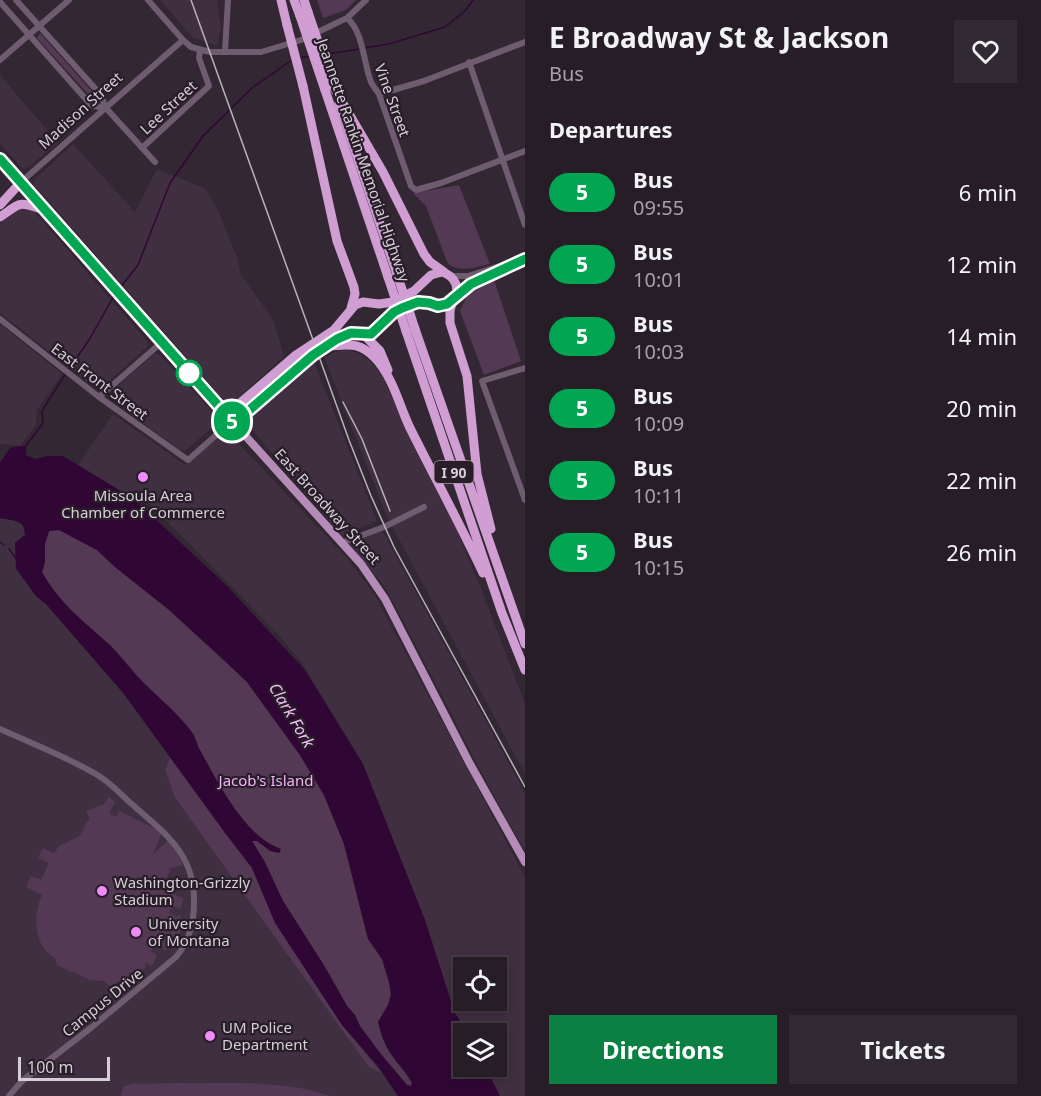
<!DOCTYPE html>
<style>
:root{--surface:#261d26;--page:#322a32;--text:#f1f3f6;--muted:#a4a2a7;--line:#423b43;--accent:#0b8043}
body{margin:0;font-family:"Noto Sans",sans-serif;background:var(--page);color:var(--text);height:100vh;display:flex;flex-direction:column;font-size:22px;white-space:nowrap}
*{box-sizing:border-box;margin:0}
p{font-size:20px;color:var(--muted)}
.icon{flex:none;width:33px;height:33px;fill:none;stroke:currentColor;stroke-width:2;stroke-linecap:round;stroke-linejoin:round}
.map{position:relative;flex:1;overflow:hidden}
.drawer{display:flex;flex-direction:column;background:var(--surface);width:516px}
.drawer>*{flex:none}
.badge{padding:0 12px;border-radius:20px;font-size:21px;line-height:39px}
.tools{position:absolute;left:453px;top:957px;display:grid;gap:12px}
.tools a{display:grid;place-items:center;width:54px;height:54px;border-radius:0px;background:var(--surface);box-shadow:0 3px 9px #0003,0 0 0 2px var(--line);font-size:30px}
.scale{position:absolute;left:18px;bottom:15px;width:92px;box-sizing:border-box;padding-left:6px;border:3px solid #d6ced6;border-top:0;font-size:16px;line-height:21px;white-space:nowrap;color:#d6ced6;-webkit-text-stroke:4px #281d29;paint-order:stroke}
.map>.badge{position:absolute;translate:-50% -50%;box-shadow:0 0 0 3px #fff}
h2{padding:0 24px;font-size:22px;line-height:54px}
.round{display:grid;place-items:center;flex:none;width:63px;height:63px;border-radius:0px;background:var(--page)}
.head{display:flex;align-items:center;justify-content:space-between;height:102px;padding:0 24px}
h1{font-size:28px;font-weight:700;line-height:45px}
.button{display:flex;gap:12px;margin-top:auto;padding:12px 24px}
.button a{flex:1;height:69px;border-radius:0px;background:var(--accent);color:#fff;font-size:24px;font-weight:700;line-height:69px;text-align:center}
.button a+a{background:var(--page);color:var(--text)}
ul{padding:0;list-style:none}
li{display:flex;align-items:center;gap:18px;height:72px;padding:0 24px}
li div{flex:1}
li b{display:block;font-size:22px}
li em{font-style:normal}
li .badge{min-width:66px;font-weight:700;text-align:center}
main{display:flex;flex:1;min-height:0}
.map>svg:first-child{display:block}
.built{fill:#3f2f40;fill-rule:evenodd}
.green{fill:#533954}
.water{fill:#300734;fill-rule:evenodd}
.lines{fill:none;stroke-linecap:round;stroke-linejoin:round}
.stream{stroke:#300734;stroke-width:1.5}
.minor{stroke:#705c71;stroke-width:6}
.major{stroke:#b58cb7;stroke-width:8}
.highway{stroke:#d09ed2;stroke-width:9}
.rail{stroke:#bab1ba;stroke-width:1.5}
.highway-bridge{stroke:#d09ed2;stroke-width:9}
.line-casing{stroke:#fff;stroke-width:14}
.line{stroke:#00a651;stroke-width:9}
.stop-dot{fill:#fff;stroke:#00a651;stroke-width:3}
.poi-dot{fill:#ef8bf6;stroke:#281d29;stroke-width:2}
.labels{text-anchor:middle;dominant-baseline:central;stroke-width:4.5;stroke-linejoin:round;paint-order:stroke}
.shield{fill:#281d29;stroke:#a299a2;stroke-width:1.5}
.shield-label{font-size:14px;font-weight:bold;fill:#d6ced6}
.street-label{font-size:15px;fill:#d6ced6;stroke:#281d29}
.poi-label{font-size:15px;fill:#d6ced6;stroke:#281d29;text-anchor:start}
.park-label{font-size:15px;fill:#f5b1f9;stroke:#281d29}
.water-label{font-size:16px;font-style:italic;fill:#f5bff8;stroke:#281d29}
</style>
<main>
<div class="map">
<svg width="525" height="1096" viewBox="0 0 525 1096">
<rect width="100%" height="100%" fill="#322733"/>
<path class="built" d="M160,0H217L221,27L217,46L193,38Z
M0,75L58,143L26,169L22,168L0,144Z
M73,144L135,212L157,169L206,189L218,210L237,257L241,275L273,319L284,356L235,401L230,402L224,400L34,185V180Z
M19,206L32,209L148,342L147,347L107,383L98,387L95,388L0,313V224Z
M0,324L62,374L37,410L36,425L20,446L0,444Z
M348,350L359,353L369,360L382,375L403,422L448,509L480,586L525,704V774L387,517L324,357L338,351Z
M155,353L160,355L217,417L216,424L185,451L180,450L113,401L111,395V392Z
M312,364L315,365L377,521L342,536L248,425L251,417Z
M113,414L185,465L225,431L228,432L346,557L375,595L525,877V1096H500L485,1067L496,1066V1034L467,1033L454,1011L425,920L363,764L300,660L276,632L145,499L139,503L78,465ZM464,968H496V1000H464Z
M0,518L19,521L23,525L25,535L15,543L16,568L20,575L36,596L46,604L124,694L170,757L165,770L175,798L368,1065L383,1074L398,1096H0Z
M382,530L525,793V852L479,768L396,607L384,586L348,543Z"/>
<path class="green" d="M317,0H356L346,10L323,18Z
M40,33L98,98L96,103L37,38Z
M459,185L490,264C476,267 461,273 448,264L426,206L413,193Z
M488,280H494L521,361L484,375L460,311L468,294Z
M59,530L97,550L115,567L168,609L247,682L300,755L324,795L344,844L368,939L382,959L389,982L391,995L388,1005L378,1022C380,1028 381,1035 384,1041C390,1057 404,1068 412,1083L411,1086L407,1085L380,1053L360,1026L355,1015L347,1006L325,967L283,901L252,841L254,839C263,843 268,850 279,853L281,849C245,837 219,784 201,752C197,746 196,737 191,731C176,711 155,695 137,676C128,666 120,655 110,645C84,622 59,602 42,572L45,562V544L49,531Z
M170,757L252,868L276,923L342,1025L383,1074L368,1066L175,798L165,770Z
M109,797L115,802L109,813L116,817L119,811L162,832L153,854L170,839L183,865L168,869L170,871L163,888L184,899L180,909L172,905L169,913L177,917L179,914L181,915C179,932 185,942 164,950L161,946L154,944L151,952L157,955L152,966L146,963L145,968L110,986L104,981L90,980L57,965L55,958C33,947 33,914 42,895L26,887L31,876L41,880L49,863L38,858L43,848L54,853L59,846L80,836L87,821L90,820L86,811L104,804Z
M176,1083C227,1084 282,1079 330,1096H121L123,1087L131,1084Z"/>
<path class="water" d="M20,446H26V455L36,459L47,456H63L134,499L226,585L305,670L363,764L425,920L454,1011L467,1033L464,1034V1066L485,1067L500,1096H398L377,1065L342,1025L275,923L252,868L225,833L124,694L46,604L36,596L16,568L15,543L25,535C25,519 13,521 0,518V463L10,448ZM59,530L97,550L115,567L168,609L224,660L247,682L300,755L324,795L344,844L368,939L382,959L389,982L391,995L388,1005L378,1022C380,1028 381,1035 384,1041C390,1057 404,1068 412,1083L411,1086L407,1085L380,1053L360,1026L355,1015L347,1006L325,967L283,901L265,862L252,841H257L270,851L279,853L281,849C246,838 218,783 201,752C197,746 196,737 191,731C176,711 155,695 137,676C128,666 120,655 110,645C84,622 58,602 42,572L45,562V544L49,531Z"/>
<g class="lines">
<path class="stream" d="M365,48L389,44L445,27L465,11L473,0
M326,54L360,49
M299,58L310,56
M120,288L138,265L170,183L203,136L253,87L292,60
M69,369L89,340L115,294
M25,447L43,423C43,421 42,414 42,412C43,408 63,378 66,373
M0,542L4,545
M9,549L16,558"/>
<path class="minor" d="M16,0L101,95L105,107L155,162
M148,0L183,40L191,47L210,52H261L301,40L347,18L366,0
M0,2L91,105L104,108
M347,18C364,33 363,62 371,82C373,86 376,90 379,94L411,186L416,190L441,183L525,151
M225,51L228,0
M0,60L69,0
M469,62L525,225
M379,94L424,81L525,42
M142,148L209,86L199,58L200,50
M21,182L183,40
M451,276H468L519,260
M457,294L478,280L525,259
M0,319L99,397L188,460L232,421
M525,368L482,381L525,500
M99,397L162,342
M341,543L384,527L424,507
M0,729C33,744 68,757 99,776C112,784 122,796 134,806C166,834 195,855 194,902C194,922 190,941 176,957L92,1027L22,1081L9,1096"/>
<path class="major" d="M0,159L21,182
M232,421L361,564L385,599L470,764L525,862"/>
<path class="highway" d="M281,0L287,25
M294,0L300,16
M304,0L308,12
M303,86L337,241L354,287L355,294L351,308
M334,88L383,172L424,254L430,262L444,272
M325,90L388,277
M339,103L397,274
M0,205L21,182L232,421
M0,217C21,203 17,201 41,209
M442,272C455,276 462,289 452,301C443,311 432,302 422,302C413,302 403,306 395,311C386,317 379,333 368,335C363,337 360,334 355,333C344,332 334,340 326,346C292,368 267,401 232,421L239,404L296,355L334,330L355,305L363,302L379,304L393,302L414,291L431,275Z
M453,299L450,311V323L467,376L477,474L491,529
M415,329L525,644
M406,331L502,613L525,670
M365,336L380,351L388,370
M328,346C348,345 359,341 375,358C393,377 399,405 410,428C434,476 460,524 483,573"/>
<path class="rail" d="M191,0L349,440L371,496L394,547L525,787
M343,402L362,439L390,511"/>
<path class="highway-bridge" d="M308,12L333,86
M300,16L325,90
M287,25L303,86
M397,274L415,329
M388,277L406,331"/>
</g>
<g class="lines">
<g class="line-casing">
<path id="line" d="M0,159L232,421L247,412L313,355L337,339L351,333L371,334L394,312L402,308L418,302L429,303L438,306L447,304L471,284L525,259"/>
</g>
<use href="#line" class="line"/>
</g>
<circle class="stop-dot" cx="189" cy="373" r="12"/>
<g class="poi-dot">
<circle cx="143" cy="477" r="6"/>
<circle cx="102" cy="891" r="6"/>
<circle cx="136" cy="932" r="6"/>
<circle cx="210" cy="1036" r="6"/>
</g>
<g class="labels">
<rect class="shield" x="434.5" y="461" width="39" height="22" rx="4.5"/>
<g class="shield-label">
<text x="454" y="472">I 90</text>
</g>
<g class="street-label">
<text transform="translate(393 100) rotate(70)">Vine Street</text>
<text transform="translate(168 107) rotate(-43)">Lee Street</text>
<text transform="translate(80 110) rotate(-42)">Madison Street</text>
<text transform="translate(364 160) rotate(71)">Jeannette Rankin Memorial Highway</text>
<text transform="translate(100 381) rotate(37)">East Front Street</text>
<text transform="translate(328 506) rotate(48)">East Broadway Street</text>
<text transform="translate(102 1002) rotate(-39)">Campus Drive</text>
</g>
<g class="poi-label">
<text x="143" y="495" text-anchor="middle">Missoula Area<tspan x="143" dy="17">Chamber of Commerce</tspan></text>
<text x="114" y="882">Washington-Grizzly<tspan x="114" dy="17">Stadium</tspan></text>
<text x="148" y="923">University<tspan x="148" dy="17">of Montana</tspan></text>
<text x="222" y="1027">UM Police<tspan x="222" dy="17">Department</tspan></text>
</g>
<g class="park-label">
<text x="266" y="780">Jacob's Island</text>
</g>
<g class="water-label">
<text transform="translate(292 715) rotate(59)">Clark Fork</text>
</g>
</g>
</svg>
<div class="tools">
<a><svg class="icon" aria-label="locate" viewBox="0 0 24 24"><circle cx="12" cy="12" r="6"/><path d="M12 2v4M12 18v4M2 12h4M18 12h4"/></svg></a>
<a><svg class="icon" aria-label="layers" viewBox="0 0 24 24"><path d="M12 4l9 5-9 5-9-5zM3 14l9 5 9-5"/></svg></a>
</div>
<div class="scale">100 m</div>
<b class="badge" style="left:232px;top:421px;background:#00a651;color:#fff">5</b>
</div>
<section class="drawer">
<div class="head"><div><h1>E Broadway St &amp; Jackson</h1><p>Bus</p></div><a class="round"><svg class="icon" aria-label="heart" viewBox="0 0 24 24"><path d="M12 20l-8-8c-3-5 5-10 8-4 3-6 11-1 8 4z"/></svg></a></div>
<h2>Departures</h2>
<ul>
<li><span class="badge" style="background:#00a651;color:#fff">5</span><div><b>Bus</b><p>09:55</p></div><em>6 min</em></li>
<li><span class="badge" style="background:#00a651;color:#fff">5</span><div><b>Bus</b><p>10:01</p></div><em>12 min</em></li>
<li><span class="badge" style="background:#00a651;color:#fff">5</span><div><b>Bus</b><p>10:03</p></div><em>14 min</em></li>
<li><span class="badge" style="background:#00a651;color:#fff">5</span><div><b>Bus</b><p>10:09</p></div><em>20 min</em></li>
<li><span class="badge" style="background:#00a651;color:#fff">5</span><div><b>Bus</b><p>10:11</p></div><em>22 min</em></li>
<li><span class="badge" style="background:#00a651;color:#fff">5</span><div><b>Bus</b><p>10:15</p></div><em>26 min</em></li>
</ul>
<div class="button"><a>Directions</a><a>Tickets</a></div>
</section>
</main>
